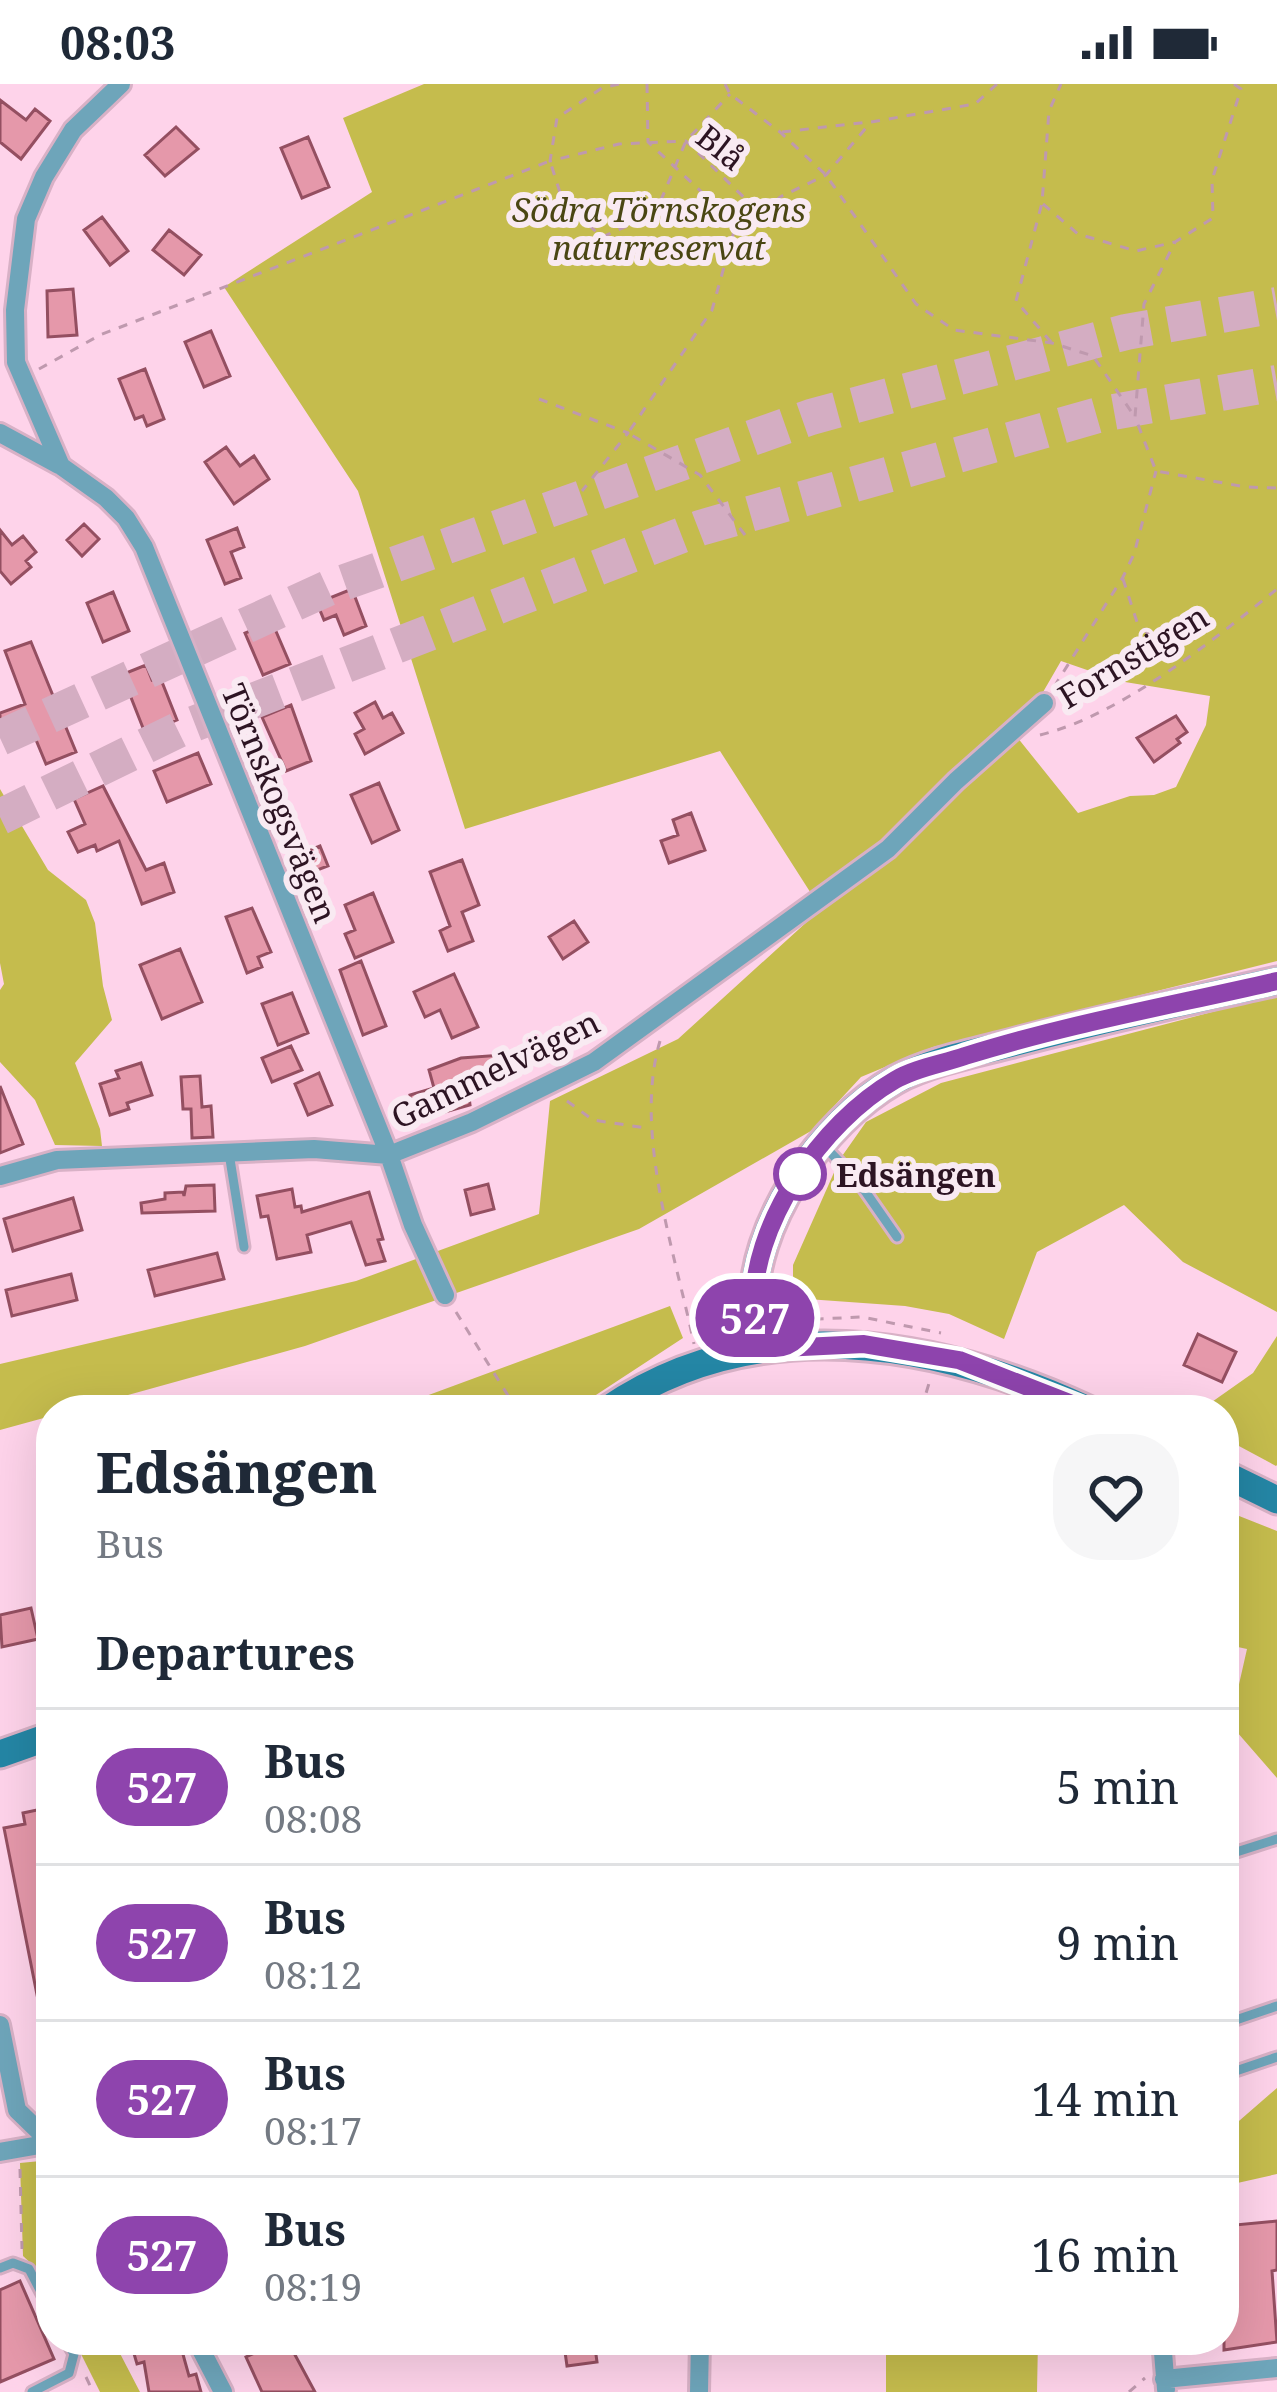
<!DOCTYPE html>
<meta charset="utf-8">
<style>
:root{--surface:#fff;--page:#f6f6f7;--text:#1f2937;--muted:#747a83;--line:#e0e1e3}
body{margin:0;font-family:"Noto Serif",serif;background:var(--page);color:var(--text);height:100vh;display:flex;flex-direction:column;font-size:45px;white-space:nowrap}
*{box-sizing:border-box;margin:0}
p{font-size:39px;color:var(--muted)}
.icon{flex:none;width:66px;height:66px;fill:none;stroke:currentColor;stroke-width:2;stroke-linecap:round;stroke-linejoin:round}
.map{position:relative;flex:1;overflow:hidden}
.drawer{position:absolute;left:36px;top:1311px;width:1203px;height:960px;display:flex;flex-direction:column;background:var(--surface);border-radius:48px;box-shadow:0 12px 48px #0002}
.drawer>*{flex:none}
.badge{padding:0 24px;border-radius:39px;font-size:42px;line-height:78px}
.map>.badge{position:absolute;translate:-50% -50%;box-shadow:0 0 0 6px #fff}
h2{padding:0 60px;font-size:45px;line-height:108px}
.round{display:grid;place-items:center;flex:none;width:126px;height:126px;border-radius:48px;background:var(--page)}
.overview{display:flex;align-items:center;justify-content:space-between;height:204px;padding:0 60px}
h1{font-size:57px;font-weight:800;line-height:90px}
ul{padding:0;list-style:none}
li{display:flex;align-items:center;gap:36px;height:156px;padding:0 60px;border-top:3px solid var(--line)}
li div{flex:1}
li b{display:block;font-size:45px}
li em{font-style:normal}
li .badge{min-width:132px;font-weight:700;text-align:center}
.status{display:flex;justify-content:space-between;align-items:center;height:84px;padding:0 60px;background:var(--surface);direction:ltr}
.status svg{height:33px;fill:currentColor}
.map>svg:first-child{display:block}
.green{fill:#c5bc4d;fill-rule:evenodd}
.building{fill:#e598aa;stroke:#944f61;stroke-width:3}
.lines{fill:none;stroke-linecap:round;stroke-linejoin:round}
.highway-tunnel{stroke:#d4adc2;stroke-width:36;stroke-dasharray:36 18;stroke-linecap:butt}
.lane-casing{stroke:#d8b1c6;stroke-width:15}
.street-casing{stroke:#d8b1c6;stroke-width:24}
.secondary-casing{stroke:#d8b1c6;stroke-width:33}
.path{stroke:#bf99ae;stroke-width:3;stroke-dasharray:9 9;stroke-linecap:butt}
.lane{stroke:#6ea5ba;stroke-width:9}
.street{stroke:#6ea5ba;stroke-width:18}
.secondary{stroke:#2486a5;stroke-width:27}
.line-casing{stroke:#fff;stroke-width:27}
.line{stroke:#8e44ad;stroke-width:18}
.stop-dot{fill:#fff;stroke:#8e44ad;stroke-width:6}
.labels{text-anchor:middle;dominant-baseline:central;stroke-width:12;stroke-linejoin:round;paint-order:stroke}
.street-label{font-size:33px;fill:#2d1423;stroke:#f9eaf2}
.park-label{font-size:33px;font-style:italic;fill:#4a4613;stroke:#f9eaf2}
.stop-label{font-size:33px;font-weight:bold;fill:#2d1423;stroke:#f9eaf2;text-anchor:start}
</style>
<div class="status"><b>08:03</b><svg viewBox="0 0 49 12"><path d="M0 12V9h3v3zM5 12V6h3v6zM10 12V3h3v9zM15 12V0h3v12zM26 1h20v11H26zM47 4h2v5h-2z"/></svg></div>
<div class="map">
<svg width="1277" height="2308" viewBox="0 0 1277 2308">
<rect width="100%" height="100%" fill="#fed3ea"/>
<path class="green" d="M424,0H1277V877L933,963L861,993L811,1047L639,1145L305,1262L74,1326H51V1332L0,1346V1280L356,1197L539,1130L550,1017L678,955L821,825L720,667L465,745L358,407L224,203L372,108L343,34ZM1061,577L1119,597L1210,612L1206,641L1176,703L1154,711L1130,712L1078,729L1017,653Z
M0,705L48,786L86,816L95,839L103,902L112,936L75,979L100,1045L102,1062L55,1061L35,1016L0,978V906L4,900L0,879Z
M1277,911V1228L1183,1178L1124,1121L1037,1168L1004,1255L949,1230L905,1222L793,1214V1181L840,1075L866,1038L941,999Z
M670,1222L683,1254L573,1326H388Z
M1277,1252V1381L1276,1382L1224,1354V1326H1207L1209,1320L1253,1289Z
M1224,1426L1277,1447V1694L1230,1640L1247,1565L1224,1560Z
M1277,2004V2090L1224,2102V2050Z
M51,2076V2108L39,2113L51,2136V2210L37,2185L23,2172L20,2079Z
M74,2256H113L140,2308H100Z
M886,2256H1038L1037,2308H886Z"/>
<path class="building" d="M0,16L26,36L35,25L50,37L21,75L0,58Z
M176,43L198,65L165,92L145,71Z
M308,53L329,103L302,114L281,64Z
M102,133L128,167L110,181L84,146Z
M169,146L201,171L184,191L153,166Z
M73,205L77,251L48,253L47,207Z
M211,247L230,292L204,303L185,258Z
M145,285L164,335L147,342L143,332L135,335L119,295Z
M226,363L240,382L254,372L269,395L234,420L205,378Z
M84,440L99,455L82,472L67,456Z
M237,444L244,463L231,468L241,494L225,500L207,456Z
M0,446L12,461L23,452L36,468L26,477L31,483L11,500L0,487Z
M352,505L366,542L344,551L336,531L324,536L317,519Z
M113,508L129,547L103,558L87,519Z
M272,538L290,580L263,591L245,549Z
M31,558L76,668L46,680L29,639L4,649L0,639V629L25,620L5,567Z
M146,581L152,596L160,593L177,636L145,649L130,611L114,617L106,597Z
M375,618L383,634L392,629L403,649L365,670L355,650L364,645L355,629Z
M291,621L311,677L286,687L262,633Z
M1176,632L1187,648L1177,655L1180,659L1154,678L1137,654Z
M198,669L211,700L167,718L154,687Z
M379,699L399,746L372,759L351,711Z
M103,702L146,786L164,779L174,808L142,820L119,757L97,767L95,761L78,768L68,748L85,740L74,715Z
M691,729L705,766L669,779L661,757L678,751L673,736Z
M320,762L328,782L304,791L297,771Z
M462,776L479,821L462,828L473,857L448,867L440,847L450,842L430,788Z
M373,809L393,858L355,874L345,850L355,846L345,821Z
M252,824L271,868L258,873L262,883L247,889L226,833Z
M574,837L588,858L563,875L549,853Z
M180,865L202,918L162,935L140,881Z
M361,877L386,942L363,951L340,886Z
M454,890L478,943L452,954L440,926L425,933L414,908Z
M292,909L308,949L278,961L262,920Z
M291,962L302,986L272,998L262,974Z
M502,971L504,994L467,997L470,1021L417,1036L410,1011L434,1004L429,986L461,974Z
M141,979L152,1011L127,1019L129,1025L110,1031L100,1000L119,994L116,987Z
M319,989L332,1021L308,1031L295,1000Z
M200,992L202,1023L211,1022L213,1053L192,1054L191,1025H183L181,993Z
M0,1002L23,1060L0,1069Z
M488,1100L494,1125L471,1131L465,1106Z
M214,1101L215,1127L142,1129L141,1119L165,1115V1109L183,1108L184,1112L186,1102Z
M292,1105L295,1123L301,1122L302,1128L369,1108L383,1155L378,1156L385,1177L366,1181L351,1138L307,1151L311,1168L277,1175L268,1132L261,1133L257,1112Z
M73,1114L82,1146L13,1167L4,1135Z
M217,1169L224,1195L155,1212L148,1186Z
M71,1190L77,1216L12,1232L6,1206Z
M1198,1250L1236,1268L1222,1298L1184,1281Z
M31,1524L38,1555L2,1563L0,1531Z
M51,1723V1940L43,1941L4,1744L25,1740L23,1729Z
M1277,2137V2186L1272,2187L1277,2258L1224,2266V2142Z
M20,2197L54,2275L0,2298V2206Z
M130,2256H179L189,2292L196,2290L201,2308H149L144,2278L137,2280Z
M266,2256H287L315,2308H262L246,2273L269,2262Z
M577,2256H594L597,2278L567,2282L564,2261L578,2260Z"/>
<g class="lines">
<path class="highway-tunnel" d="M0,654L328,504L811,333L1126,248L1277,221
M0,733L178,646L700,444L1102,330L1277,299"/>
<g class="lane-casing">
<path id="lane" d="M825,1063L858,1097L897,1153
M229,1069L244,1163
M1224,1772L1277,1755
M1224,1940L1277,1922
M1224,1991L1277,1973
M0,2184L13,2179L29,2185L51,2227
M32,2308L69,2289L74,2270L66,2256"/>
</g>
<g class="street-casing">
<path id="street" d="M121,0L73,46L44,93L26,135L15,226L16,278L61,382L106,414L126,434L144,463L389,1071L413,1141L445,1211
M0,349L59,381
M0,1092L57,1076L314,1065L389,1071L472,1038L594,978L888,765L956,697L1044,619
M0,1941L17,2026L51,2059
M0,2068L51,2059
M196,2256L223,2308
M1162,2256L1166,2305
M1164,2295L1277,2284
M699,2308L700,2256"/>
</g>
<g class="secondary-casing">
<path id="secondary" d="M761,1265C759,1254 755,1241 754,1229C749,1142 822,1037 895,996C928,978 973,969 1009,960C1098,936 1187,917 1277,897
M607,1326C755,1225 935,1255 1088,1326
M1224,1390L1277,1416
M0,1670L51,1652"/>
</g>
<path class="path" d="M619,0L602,4L557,34L550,77L619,60L686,57L761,130L780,113L826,91L871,38L975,20L997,0
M647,0L648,58L736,140
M725,0L730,10L780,48L826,91L916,220L954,246L1052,259L1093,272L1135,333
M1234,0L1241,5L1212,96L1213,134L1175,158L1144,220L1135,333L1156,387L1246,403L1277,404
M782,48L868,38
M1043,120L1078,150L1136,167L1175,158
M1051,258L1016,217L1042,119L1049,27L1061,0
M39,285L100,251L550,77L563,118L602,153L655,130L686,57L730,10
M539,315L628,349L582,407
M745,451L700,391L628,349L712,226L736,140L760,130
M1123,495L1137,538L1177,580
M1054,603L1123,493L1134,470L1156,387
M1040,651C1121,631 1212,557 1277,505
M660,957C633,1048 675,1168 694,1260
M567,1017L593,1036L646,1044
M456,1228L517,1326
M780,1229L797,1236L862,1233L941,1249
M715,1250L730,1236
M1110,1320L1123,1326
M921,1326L930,1296
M20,2085L22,2165
M86,2293L93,2308
M1129,2308L1145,2294"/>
<use href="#lane" class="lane"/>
<use href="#street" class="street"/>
<use href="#secondary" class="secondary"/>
</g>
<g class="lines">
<g class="line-casing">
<path id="line" d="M1087,1326L959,1276L864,1260L761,1265C759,1254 755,1241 754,1229C749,1142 822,1038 895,996C915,984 942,980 965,972C1067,940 1173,921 1277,897"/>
</g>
<use href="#line" class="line"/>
</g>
<circle class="stop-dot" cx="800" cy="1090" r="24"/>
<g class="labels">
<g class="street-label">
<text transform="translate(721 63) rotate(38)">Blå</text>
<text transform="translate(1133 572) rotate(-31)">Fornstigen</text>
<text transform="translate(280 719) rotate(68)">Törnskogsvägen</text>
<text transform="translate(495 985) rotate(-26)">Gammelvägen</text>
</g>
<g class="park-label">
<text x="659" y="125">Södra Törnskogens<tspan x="659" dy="38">naturreservat</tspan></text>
</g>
<g class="stop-label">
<text x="836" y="1090">Edsängen</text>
</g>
</g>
</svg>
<b class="badge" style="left:755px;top:1234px;background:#8e44ad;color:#fff">527</b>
<section class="drawer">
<div class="overview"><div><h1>Edsängen</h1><p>Bus</p></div><a class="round"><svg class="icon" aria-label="heart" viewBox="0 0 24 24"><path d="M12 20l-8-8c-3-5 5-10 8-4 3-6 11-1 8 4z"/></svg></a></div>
<h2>Departures</h2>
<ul>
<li><span class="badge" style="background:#8e44ad;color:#fff">527</span><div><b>Bus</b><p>08:08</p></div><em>5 min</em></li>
<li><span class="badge" style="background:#8e44ad;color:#fff">527</span><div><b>Bus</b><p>08:12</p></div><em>9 min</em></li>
<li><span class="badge" style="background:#8e44ad;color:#fff">527</span><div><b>Bus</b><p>08:17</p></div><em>14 min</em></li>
<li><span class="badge" style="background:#8e44ad;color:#fff">527</span><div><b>Bus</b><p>08:19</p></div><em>16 min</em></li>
</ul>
</section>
</div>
